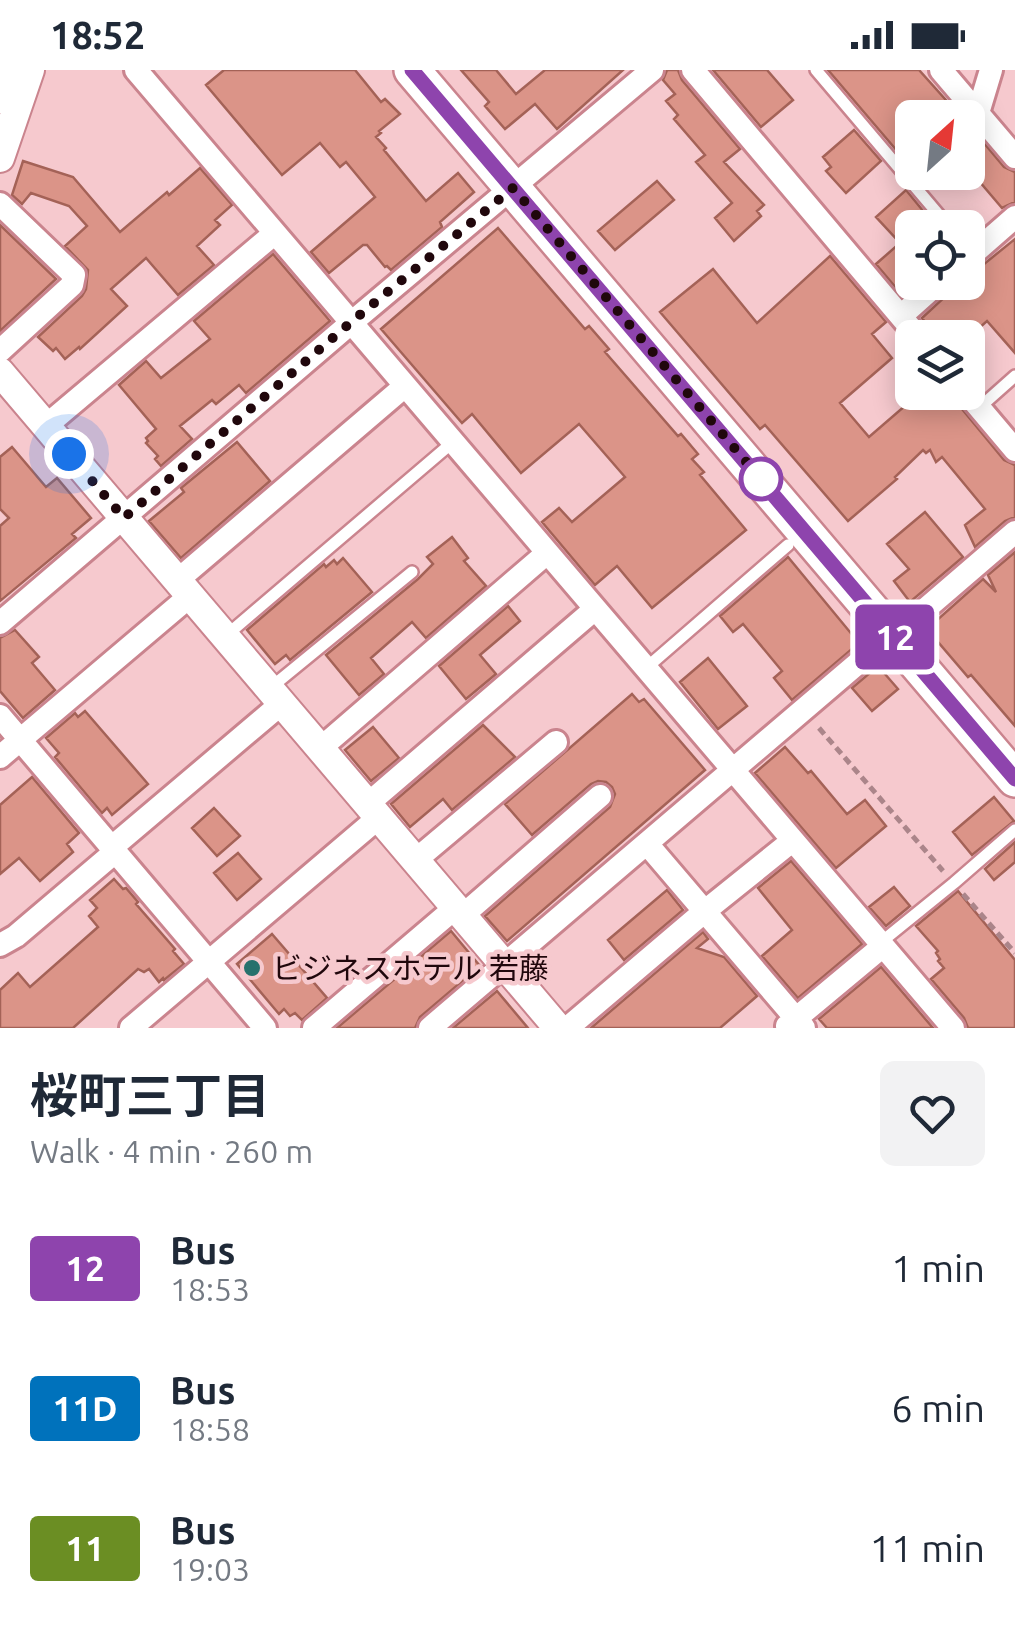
<!DOCTYPE html>
<meta charset="utf-8">
<style>
:root{--surface:#fff;--page:#f2f2f3;--text:#1f2937;--muted:#747a83}
body{margin:0;font-family:Ubuntu,"Noto Sans JP",sans-serif;background:var(--page);color:var(--text);height:100vh;display:flex;flex-direction:column;font-size:38px;white-space:nowrap}
*{box-sizing:border-box;margin:0}
p{font-size:32px;color:var(--muted)}
.icon{flex:none;width:55px;height:55px;fill:none;stroke:currentColor;stroke-width:2;stroke-linecap:round;stroke-linejoin:round}
.map{position:relative;height:958px;overflow:hidden}
.panel{display:flex;flex-direction:column;background:var(--surface);flex:1}
.panel>*{flex:none}
.badge{padding:0 20px;border-radius:8px;font-size:35px;line-height:65px}
.needle{width:65px;rotate:27deg}
.buttons{position:absolute;left:895px;top:30px;display:grid;gap:20px}
.buttons a{display:grid;place-items:center;width:90px;height:90px;border-radius:15px;background:var(--surface);box-shadow:0 5px 25px #0003;font-size:50px}
.you{position:absolute;width:50px;height:50px;margin:-25px;border:8px solid #fff;border-radius:50%;background:#1a73e8;box-shadow:0 0 0 15px #1a73e833}
.map>.badge{position:absolute;translate:-50% -50%;box-shadow:0 0 0 5px #fff}
.round{display:grid;place-items:center;flex:none;width:105px;height:105px;border-radius:15px;background:var(--page)}
.headline{display:flex;align-items:center;justify-content:space-between;height:170px;padding:0 30px}
h1{font-size:48px;font-weight:700;line-height:75px}
ul{padding:0;list-style:none}
li{display:flex;align-items:center;gap:30px;height:140px;padding:0 30px}
li div{flex:1}
li b{display:block;font-size:38px}
li em{font-style:normal}
li .badge{min-width:110px;font-weight:700;text-align:center}
.status{display:flex;justify-content:space-between;align-items:center;height:70px;padding:0 50px;background:var(--surface);direction:ltr}
.status svg{height:28px;fill:currentColor}
.map>svg:first-child{display:block}
.building{fill:#db9488;stroke:#a46257;stroke-width:2.5}
.lines{fill:none;stroke-linecap:round;stroke-linejoin:round}
.service-casing{stroke:#ca848e;stroke-width:16}
.minor-casing{stroke:#ca848e;stroke-width:28}
.tertiary-casing{stroke:#ca848e;stroke-width:32}
.primary-casing{stroke:#ca848e;stroke-width:40}
.path{stroke:#ab858a;stroke-width:5;stroke-dasharray:8 5;stroke-linecap:butt}
.service{stroke:#fff;stroke-width:11}
.minor{stroke:#fff;stroke-width:22}
.tertiary{stroke:#fff;stroke-width:28}
.primary{stroke:#fff;stroke-width:35}
.line-casing{stroke:#fff;stroke-width:22}
.line{stroke:#8e44ad;stroke-width:15}
.walk{stroke:#20070c;stroke-width:10;stroke-dasharray:0 18}
.stop-dot{fill:#fff;stroke:#8e44ad;stroke-width:5}
.poi-dot{fill:#27716d;stroke:#f6c9ce;stroke-width:4}
.labels{text-anchor:middle;dominant-baseline:central;stroke-width:9;stroke-linejoin:round;paint-order:stroke}
.poi-label{font-size:30px;fill:#20070c;stroke:#f6c9ce;text-anchor:start}
</style>
<div class="status"><b>18:52</b><svg viewBox="0 0 49 12"><path d="M0 12V9h3v3zM5 12V6h3v6zM10 12V3h3v9zM15 12V0h3v12zM26 1h20v11H26zM47 4h2v5h-2z"/></svg></div>
<div class="map">
<svg width="1015" height="958" viewBox="0 0 1015 958">
<rect width="100%" height="100%" fill="#f6c9ce"/>
<path class="building" d="M224,0H355L381,32L385,29L400,44L379,61L381,63L376,67L386,78L384,80L426,131L458,103L474,122L440,152L442,157L391,200L387,196L385,197L367,175H363L329,203L311,182L375,127L346,92L340,97L320,73L282,105L206,15Z
M461,0H496L516,24L545,0H623L557,59L535,34L505,59L485,36L489,32Z
M667,0H678L682,10L740,79L724,92L764,135L757,141L761,146L734,171L715,148L732,133L696,92L705,85L674,49L678,45L666,31L675,24L663,10Z
M713,0H767L793,30L761,57Z
M828,0H919L962,48H912V70L898,82Z
M968,54L1004,97L1015,102V132L1002,138L968,98Z
M854,60L881,91L846,123L826,101L831,97L823,87Z
M23,91L73,107L120,162L167,122L169,125L200,98L232,135L215,150L220,155L197,176L214,195L178,225L146,188L111,219L127,236L80,279L79,277L65,289L56,278L53,281L38,267L82,226L86,219L88,200L65,176L87,156L69,136L31,123L22,134L12,125Z
M657,111L674,130L615,180L598,161Z
M906,120L937,158H912V212H916L902,225L876,194L900,173L876,147Z
M0,155L56,209L0,261Z
M498,158L585,259L589,256L609,279L605,282L678,366L681,364L698,384L692,389L704,402L700,405L746,460L652,538L617,496L595,515L542,452L559,438L572,452L625,407L579,354L521,403L472,344L462,353L381,259Z
M1015,169V283L987,251L968,268H937L922,248L949,223L954,212H968V207Z
M273,184L330,251L246,323L239,315L216,334L212,330L180,356L192,369L161,396L155,389L158,386L146,373L148,371L146,368L156,359L119,315L146,291L161,308L210,269L194,251Z
M830,186L886,252L872,264L892,288L840,333L869,367L921,322H948L1004,390L1015,395V447L1005,451L975,477L965,455L985,439L942,387L936,392L930,380L926,383L923,380L895,407L897,409L848,451L765,355L760,359L660,242L713,199L757,253Z
M237,372L270,411L181,488L149,451L184,422L181,418Z
M12,377L46,417L57,408L91,448L72,464L76,468L0,531V456L9,448L0,439V387Z
M925,442L963,487L910,532L894,511L909,499L887,474Z
M452,467L468,488L464,491L486,516L426,568L412,552L371,588L384,604L359,625L326,585L418,509L433,494L427,487Z
M1015,482V656L971,605L968,607L927,559L983,509L996,522L988,505Z
M788,487L859,573L792,630L774,608L782,601L743,554L733,562L720,546Z
M343,488L372,522L290,590L286,585L275,594L247,560L324,494L326,497L334,490L337,494Z
M508,536L520,551L480,585L496,604L466,629L439,596Z
M15,560L39,587L32,593L55,620L23,648L0,621V568Z
M708,588L747,636L718,659L680,612Z
M878,596L898,619L872,641L852,618Z
M632,624L639,632L644,629L705,700L507,871L485,846L610,737L615,724L612,717L606,712L598,711L591,714L532,765L505,734Z
M85,641L148,714L112,745L107,738L102,743L55,687L59,683L46,668L75,643L78,647Z
M483,655L515,687L452,740L443,729L410,757L391,734Z
M373,657L399,688L371,711L345,680Z
M785,677L808,703L811,701L847,744L865,730L886,756L836,798L755,703Z
M32,707L79,763L67,774L73,782L40,811L19,788L0,804V735Z
M994,727L1014,751L972,785L953,762Z
M214,738L240,766L217,786L192,758Z
M1015,772V792L994,810L985,799Z
M238,783L261,809L237,830L214,803Z
M791,791L862,874L798,928L762,886L792,860L758,818Z
M114,809L123,819L126,818L138,832L136,834L175,879L173,881L184,894L164,910L163,908L159,912L149,899L144,902L138,899L73,958H0V920L18,903L30,917L98,857L89,846L97,838L90,830Z
M894,817L910,836L886,856L869,837Z
M667,820L683,840L624,890L608,870Z
M958,821L1015,890V958H968L964,948L931,909L944,898L938,891L940,889L936,883L938,881L916,856Z
M451,861L480,896L420,947L415,958H337Z
M703,862L708,869L697,878L724,887L757,926L720,958H591Z
M272,864L327,928L302,950L295,943L290,946L284,939L279,944L237,894Z
M881,897L933,958H827L819,949Z
M497,921L528,958H453Z"/>
<g class="lines">
<g class="service-casing">
<path id="service" d="M816,0L950,158
M979,338L1015,306
M235,558L453,372
M645,599L788,475
M269,619L412,502
M880,873L954,813L1015,760"/>
</g>
<g class="minor-casing">
<path id="minor" d="M136,0L953,958
M693,0L919,268
M941,0L1015,87
M978,43L991,0
M0,134L74,205L72,215L0,281
M968,188L1015,147
M901,246L939,212
M966,322L1015,380
M54,349L275,163
M186,503L405,316
M0,553L351,253L652,0
M0,646L265,958
M330,670L547,483
M0,687L190,526
M377,726L595,539
M111,778L281,634
M654,782L804,958
M424,783L556,672
M462,846L600,726
M0,875L16,866L115,782
M571,955L705,841L792,771
M787,956L883,876
M131,958L378,748
M314,958L455,838
M430,958L871,582L922,542L1015,462"/>
</g>
<g class="tertiary-casing">
<path id="tertiary" d="M0,29L10,0
M0,88L30,0
M0,302L558,958"/>
</g>
<g class="primary-casing">
<path id="primary" d="M412,0L1015,709"/>
</g>
<path class="path" d="M819,658L943,801
M963,824L1015,883"/>
<use href="#service" class="service"/>
<use href="#minor" class="minor"/>
<use href="#tertiary" class="tertiary"/>
<use href="#primary" class="primary"/>
</g>
<g class="lines">
<g class="line-casing">
<path id="line" d="M412,0L1015,709"/>
</g>
<use href="#line" class="line"/>
<path class="walk" d="M69,384L124,448L350,253L513,118L765,414L761,409"/>
</g>
<circle class="stop-dot" cx="761" cy="409" r="20"/>
<circle class="poi-dot" cx="252" cy="898" r="10"/>
<g class="labels">
<g class="poi-label">
<text x="272" y="898">ビジネスホテル 若藤</text>
</g>
</g>
</svg>
<div class="buttons">
<a><svg class="needle" viewBox="-14 -14 28 28"><path d="M0-13l5 13h-10z" fill="#e53935"/><path d="M0 13l5-13h-10z" fill="#747a83"/></svg></a>
<a><svg class="icon" aria-label="locate" viewBox="0 0 24 24"><circle cx="12" cy="12" r="6"/><path d="M12 2v4M12 18v4M2 12h4M18 12h4"/></svg></a>
<a><svg class="icon" aria-label="layers" viewBox="0 0 24 24"><path d="M12 4l9 5-9 5-9-5zM3 14l9 5 9-5"/></svg></a>
</div>
<div class="you" style="left:69px;top:384px"></div>
<b class="badge" style="left:895px;top:567px;background:#8e44ad;color:#fff">12</b>
</div>
<section class="panel">
<div class="headline"><div><h1>桜町三丁目</h1><p>Walk · 4 min · 260 m</p></div><a class="round"><svg class="icon" aria-label="heart" viewBox="0 0 24 24"><path d="M12 20l-8-8c-3-5 5-10 8-4 3-6 11-1 8 4z"/></svg></a></div>
<ul>
<li><span class="badge" style="background:#8e44ad;color:#fff">12</span><div><b>Bus</b><p>18:53</p></div><em>1 min</em></li>
<li><span class="badge" style="background:#0072bc;color:#fff">11D</span><div><b>Bus</b><p>18:58</p></div><em>6 min</em></li>
<li><span class="badge" style="background:#6b8e23;color:#fff">11</span><div><b>Bus</b><p>19:03</p></div><em>11 min</em></li>
</ul>
</section>
